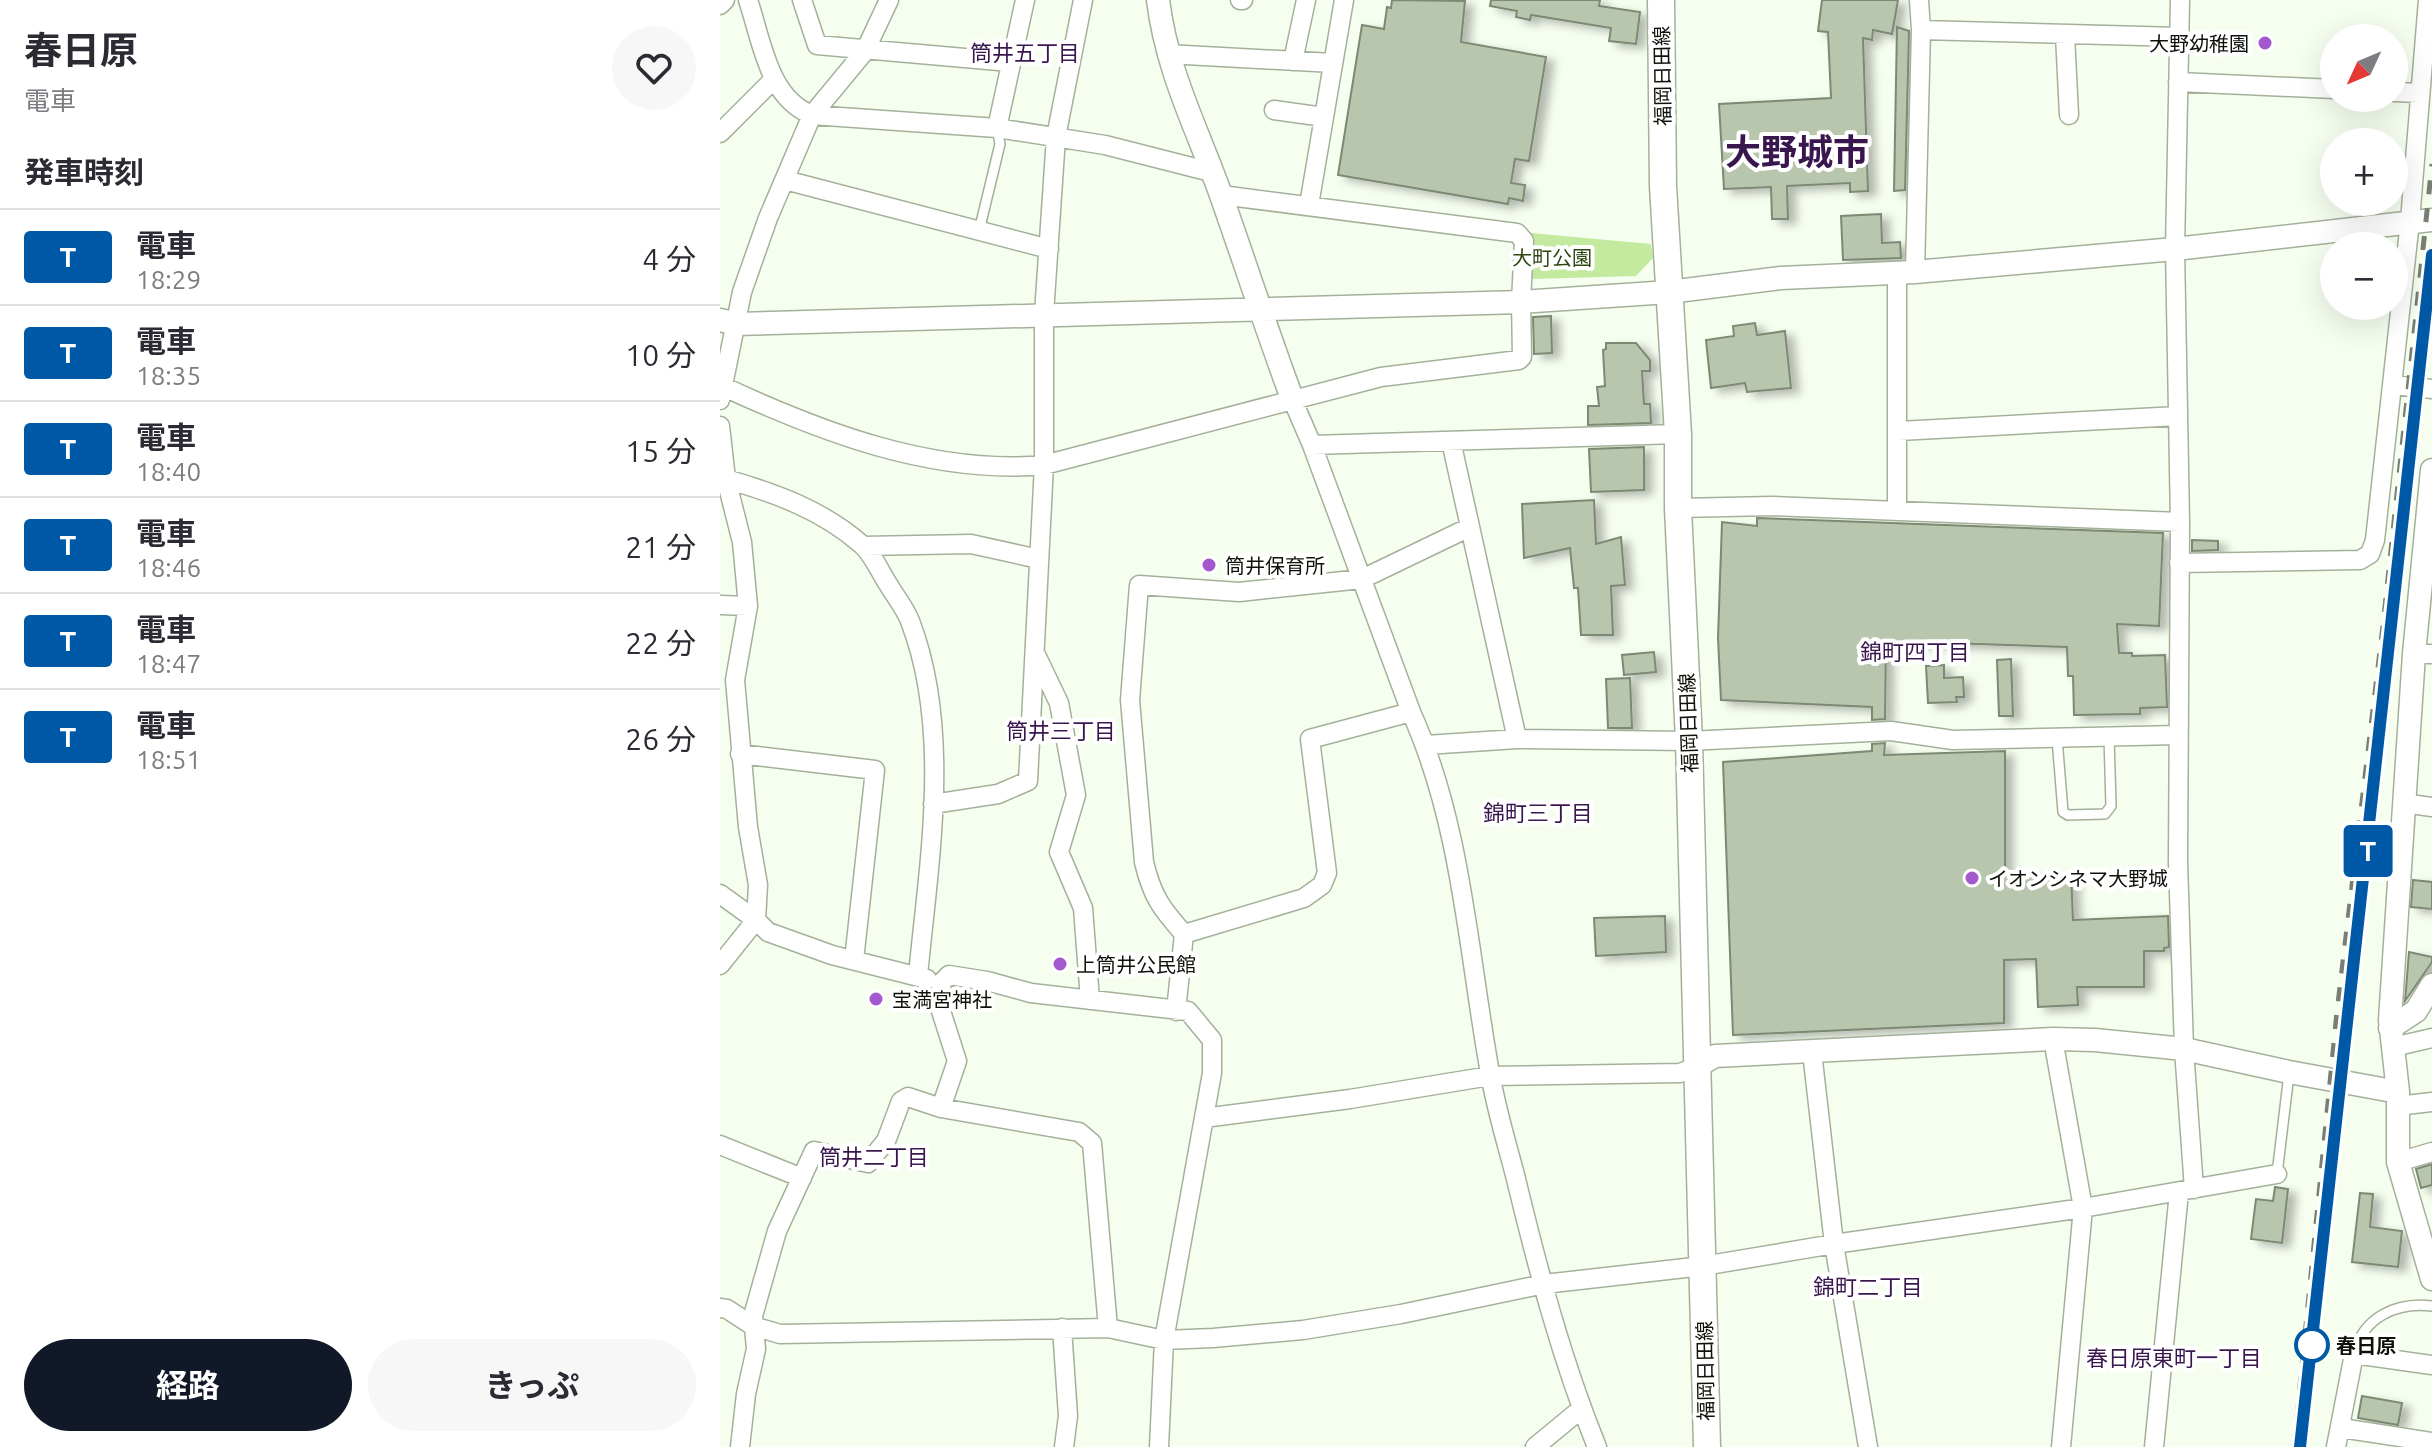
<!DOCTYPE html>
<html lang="ja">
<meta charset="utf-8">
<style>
:root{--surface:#fff;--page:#f7f7f7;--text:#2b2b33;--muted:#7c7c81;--line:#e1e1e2;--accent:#111827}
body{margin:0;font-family:Ubuntu,"Noto Sans JP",sans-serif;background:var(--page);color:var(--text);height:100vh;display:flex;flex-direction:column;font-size:30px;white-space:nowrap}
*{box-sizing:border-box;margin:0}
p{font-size:26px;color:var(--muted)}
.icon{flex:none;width:44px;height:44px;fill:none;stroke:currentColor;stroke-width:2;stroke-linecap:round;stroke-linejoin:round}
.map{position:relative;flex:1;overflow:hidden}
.side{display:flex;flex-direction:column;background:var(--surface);width:720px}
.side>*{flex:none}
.badge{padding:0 16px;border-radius:6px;font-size:28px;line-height:52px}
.needle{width:52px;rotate:226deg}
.tools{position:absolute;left:1600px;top:24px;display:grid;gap:16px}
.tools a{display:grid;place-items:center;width:88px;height:88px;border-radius:50%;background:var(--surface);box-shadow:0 8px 32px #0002;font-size:40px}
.map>.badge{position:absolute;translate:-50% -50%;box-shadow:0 0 0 4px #fff}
h2{padding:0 24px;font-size:30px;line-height:72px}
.round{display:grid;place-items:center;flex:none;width:84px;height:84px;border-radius:42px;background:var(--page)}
.overview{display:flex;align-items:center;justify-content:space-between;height:136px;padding:0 24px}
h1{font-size:38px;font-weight:700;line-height:60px}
.cta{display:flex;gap:16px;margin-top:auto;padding:16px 24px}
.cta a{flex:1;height:92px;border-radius:48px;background:var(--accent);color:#fff;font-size:32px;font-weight:700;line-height:92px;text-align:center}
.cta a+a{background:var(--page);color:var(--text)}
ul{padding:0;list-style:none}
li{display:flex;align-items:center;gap:24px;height:96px;padding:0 24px;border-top:2px solid var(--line)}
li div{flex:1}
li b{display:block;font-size:30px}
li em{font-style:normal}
li .badge{min-width:88px;font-weight:700;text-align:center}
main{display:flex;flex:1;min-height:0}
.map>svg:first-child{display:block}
.green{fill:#c4eaa0}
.building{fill:#b9c6ae;stroke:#7d8973;stroke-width:2;filter:url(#shadow)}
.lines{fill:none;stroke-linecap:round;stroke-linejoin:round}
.service-casing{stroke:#a4b19a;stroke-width:12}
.minor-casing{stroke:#a4b19a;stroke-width:21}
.tertiary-casing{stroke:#a4b19a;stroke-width:25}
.secondary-casing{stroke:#a4b19a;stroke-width:29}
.service{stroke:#fff;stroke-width:9}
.minor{stroke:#fff;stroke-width:18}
.tertiary{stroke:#fff;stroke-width:22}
.secondary{stroke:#fff;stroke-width:26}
.rail{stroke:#787e73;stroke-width:5;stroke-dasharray:14 14;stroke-linecap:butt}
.line-casing{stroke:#fff;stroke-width:18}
.line{stroke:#0059a6;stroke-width:12}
.poi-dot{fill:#a159cd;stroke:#fff;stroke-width:3}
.stop-dot{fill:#fff;stroke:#0059a6;stroke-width:4}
.labels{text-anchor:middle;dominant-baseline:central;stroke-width:8;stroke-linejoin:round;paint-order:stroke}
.poi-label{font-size:20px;fill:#0e120a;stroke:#fff;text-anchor:start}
.street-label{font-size:20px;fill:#0e120a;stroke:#fff}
.park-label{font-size:20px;fill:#2f4711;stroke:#fff}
.stop-label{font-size:20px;font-weight:bold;fill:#0e120a;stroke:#fff;text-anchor:start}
.neighbourhood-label{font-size:22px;fill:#39174e;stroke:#fff}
.town-label{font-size:36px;font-weight:bold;fill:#39174e;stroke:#fff}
</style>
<main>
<section class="side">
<div class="overview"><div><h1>春日原</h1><p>電車</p></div><a class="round"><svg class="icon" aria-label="heart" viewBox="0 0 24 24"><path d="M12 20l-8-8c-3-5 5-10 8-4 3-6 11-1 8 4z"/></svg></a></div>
<h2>発車時刻</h2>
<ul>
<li><span class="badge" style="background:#0059a6;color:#fff">T</span><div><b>電車</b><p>18:29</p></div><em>4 分</em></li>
<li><span class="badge" style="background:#0059a6;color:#fff">T</span><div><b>電車</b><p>18:35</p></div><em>10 分</em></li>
<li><span class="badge" style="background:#0059a6;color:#fff">T</span><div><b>電車</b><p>18:40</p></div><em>15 分</em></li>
<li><span class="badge" style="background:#0059a6;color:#fff">T</span><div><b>電車</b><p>18:46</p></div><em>21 分</em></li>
<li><span class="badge" style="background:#0059a6;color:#fff">T</span><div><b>電車</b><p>18:47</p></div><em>22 分</em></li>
<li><span class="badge" style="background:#0059a6;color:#fff">T</span><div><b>電車</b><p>18:51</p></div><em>26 分</em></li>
</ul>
<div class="cta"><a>経路</a><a>きっぷ</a></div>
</section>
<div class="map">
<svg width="1712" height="1447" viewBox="0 0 1712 1447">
<defs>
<filter id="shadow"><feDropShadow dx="8" dy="4.5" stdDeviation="4" flood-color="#0004"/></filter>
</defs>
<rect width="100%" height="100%" fill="#f6fef0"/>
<path class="green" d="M811,233L931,244L933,258L916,276L814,279L807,274Z"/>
<path class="building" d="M672,0L745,1L741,42L826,57L809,161L795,159L791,183L805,185L803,201L789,198L788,204L618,175L642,25L664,29L667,7L671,8Z
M771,0H880L879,6L920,12L916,44L889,41L891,28L811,15L810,20L796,17L797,11L770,6Z
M1102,0H1178L1172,34L1153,30L1152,40L1143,38L1148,191L1130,192V183L1067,186L1068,219H1052L1051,187L1004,189L999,104L1111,98L1108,32L1098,31Z
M1177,27L1189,31L1185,190L1174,191Z
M1161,214L1162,243L1180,242L1181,258L1123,260L1121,216Z
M831,316L832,353L814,354L813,317Z
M1035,323L1037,335L1065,331L1071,388L1027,392L1025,383L991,388L986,340L1014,336L1013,326Z
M886,343H916L930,360V371H922L924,404H930L931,423L868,425V406H879L877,387L885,386L883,350L886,349Z
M924,447V490L871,492L869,449Z
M874,500L876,544L901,537L905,585L891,586L893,635H861L858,588H854L850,548L804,558L802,504Z
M1037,518L1443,533L1439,626L1397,624L1399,653H1412V656L1445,655L1447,707L1420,708V714L1354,715L1353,676H1348L1347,647L1166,641L1165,719L1152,720V707L1001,700L998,638L1002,522L1037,526Z
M1472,540L1498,541V550L1472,551Z
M934,652L936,672L904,675L902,655Z
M1291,659L1293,716H1279L1277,660Z
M1224,665V678L1243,677L1244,697H1236L1237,702L1208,703L1206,666Z
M910,678L912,728H888L886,679Z
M1165,743L1164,755L1285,751V876L1351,873L1353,920L1448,916L1449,947L1444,948V951H1424V987H1357L1358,1005L1318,1007L1316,959L1284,960V1023L1013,1035L1003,762L1152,751V744Z
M1693,880L1712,882V909L1691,907Z
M945,916L946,952L876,956L874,918Z
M1689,952L1712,957V962L1685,1001Z
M1712,1164V1185L1701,1188L1696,1169Z
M1555,1187L1568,1189L1562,1243L1531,1239L1536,1199L1553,1201Z
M1640,1193L1653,1194L1650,1227L1682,1231L1678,1267L1632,1262Z
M1642,1396L1682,1403L1678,1425L1638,1418Z"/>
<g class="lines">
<g class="service-casing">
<path id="service" d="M259,231L280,144L277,128
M1337,738L1343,812L1348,815L1385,814L1391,806L1389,736
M1557,1174L1569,1074
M1634,1354C1643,1317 1676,1302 1712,1306"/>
</g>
<g class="minor-casing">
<path id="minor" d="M28,0C42,41 48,98 92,115L277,128L385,145L491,172
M82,0L97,45L290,62
M520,0H523
M1460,0L1455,249L1460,522L1458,862L1464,1049L1474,1189
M0,5L5,0
M1201,30L1459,37
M1345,35L1349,115
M447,54L613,63
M573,61L586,0
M1458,82L1614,89
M1674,92L1700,93
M554,110L604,117
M277,128L305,0
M0,133L54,79
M65,180L329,249
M589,205L624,0
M1177,272V511
M1195,272L1201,30L1199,0
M1673,385L1712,389
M2,386C101,432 213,475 324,465L661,377L799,360L802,357L801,302L804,241L797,233L501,195
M0,400L22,292L48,218L92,115L145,51L169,0
M573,401L592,445L691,712C742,825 748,952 770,1073C776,1109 787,1144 796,1179C818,1270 842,1361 877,1447
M0,426L6,479L22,542L28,606L15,680L28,827L38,885L36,920L0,965
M1179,431L1458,416
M731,441L797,739
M592,445L958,434
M6,479C55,493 102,510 141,544C153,554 160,572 168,584C175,596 185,608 190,621C232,730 209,861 198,975
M958,508L1053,506L1460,522
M144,546L251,544L319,559
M1459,563L1640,560L1650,554L1655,540L1690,221L1708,0
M0,605L28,606
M1694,654H1712
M316,655L339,703L356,795L339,852L363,908L370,1000
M706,745L797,739L969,741L1171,731L1233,740L1458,735
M20,754L155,770L134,960
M1683,803L1712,807
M213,804L278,794L308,781L324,465V314L336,137L363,0
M0,894L36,920L48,932L112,955L207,979
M464,934L584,898L602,885L607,873L590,739L691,712
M456,1011L464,934C441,908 432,896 424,862L410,700L419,585L519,592L642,579L750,527
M1333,1039L1363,1208L1341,1447
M1673,1047L1712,1038
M1092,1052L1114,1244L1148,1447
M1677,1106L1712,1102
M221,1108L237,1061L221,1011V983L229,975L267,981L311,993L468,1011L492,1040V1073L444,1340L439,1447
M484,1118L630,1099L770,1076L960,1073L976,1067
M0,1145L82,1178
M1678,1162L1712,1152
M0,1308L7,1309L33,1326L60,1334L388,1328L444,1340L493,1338L583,1330L681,1314L824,1284L983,1266L1114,1244L1363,1208L1557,1174
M342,1328L348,1416L344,1447
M1621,1428L1712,1442
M20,1447L26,1394L36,1349L33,1316L57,1231L94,1151L148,1163L166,1141L181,1101L188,1097L221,1108L359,1132L372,1143L388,1328
M815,1447L861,1409
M1434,1447L1459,1192
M1616,1447L1634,1354L1712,1365"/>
</g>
<g class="tertiary-casing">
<path id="tertiary" d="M438,0C447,73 478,130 502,198C526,266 548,334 573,401
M0,320L16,324L801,302L949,292L1061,278L1195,272L1455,249L1712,220
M1712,470L1694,654L1670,1020L1678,1092V1162L1712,1279
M1670,1028L1696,1011L1712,985
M976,1067L995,1056L1333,1039L1375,1040L1464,1049L1569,1072L1678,1092"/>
</g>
<g class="secondary-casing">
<path id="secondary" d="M941,0L943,186L958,434V508L969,741L987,1447"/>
</g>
<use href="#service" class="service"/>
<use href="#minor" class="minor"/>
<use href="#tertiary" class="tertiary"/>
<use href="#secondary" class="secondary"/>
<path class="rail" d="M1574,1447L1617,1012L1663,626L1712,164"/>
</g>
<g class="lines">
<g class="line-casing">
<path id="line" d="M1580,1447L1712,255"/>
</g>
<use href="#line" class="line"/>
</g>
<g class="poi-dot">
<circle cx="1545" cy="43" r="8"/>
<circle cx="489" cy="565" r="8"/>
<circle cx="1252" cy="878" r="8"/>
<circle cx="340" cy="964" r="8"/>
<circle cx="156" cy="999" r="8"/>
</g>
<circle class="stop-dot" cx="1592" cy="1345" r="16"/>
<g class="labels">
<g class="poi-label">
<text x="1529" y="43" text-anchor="end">大野幼稚園</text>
<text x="505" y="565">筒井保育所</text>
<text x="1268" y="878">イオンシネマ大野城</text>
<text x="356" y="964">上筒井公民館</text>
<text x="172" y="999">宝満宮神社</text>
</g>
<g class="street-label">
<text transform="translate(942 76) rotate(-91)">福岡日田線</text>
<text transform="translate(968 723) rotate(-92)">福岡日田線</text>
<text transform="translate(985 1371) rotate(-91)">福岡日田線</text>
</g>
<g class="park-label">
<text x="832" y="257">大町公園</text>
</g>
<g class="stop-label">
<text x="1616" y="1345">春日原</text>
</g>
<g class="neighbourhood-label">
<text x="305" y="52">筒井五丁目</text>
<text x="1195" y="651">錦町四丁目</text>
<text x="341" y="730">筒井三丁目</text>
<text x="818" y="812">錦町三丁目</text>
<text x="154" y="1156">筒井二丁目</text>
<text x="1148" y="1286">錦町二丁目</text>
<text x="1454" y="1357">春日原東町一丁目</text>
</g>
<g class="town-label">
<text x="1077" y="151">大野城市</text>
</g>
</g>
</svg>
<div class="tools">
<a><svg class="needle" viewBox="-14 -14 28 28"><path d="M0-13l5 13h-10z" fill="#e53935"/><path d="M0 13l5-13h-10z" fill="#7c7c81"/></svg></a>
<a>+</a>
<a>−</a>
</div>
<b class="badge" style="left:1648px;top:851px;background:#0059a6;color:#fff">T</b>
</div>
</main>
